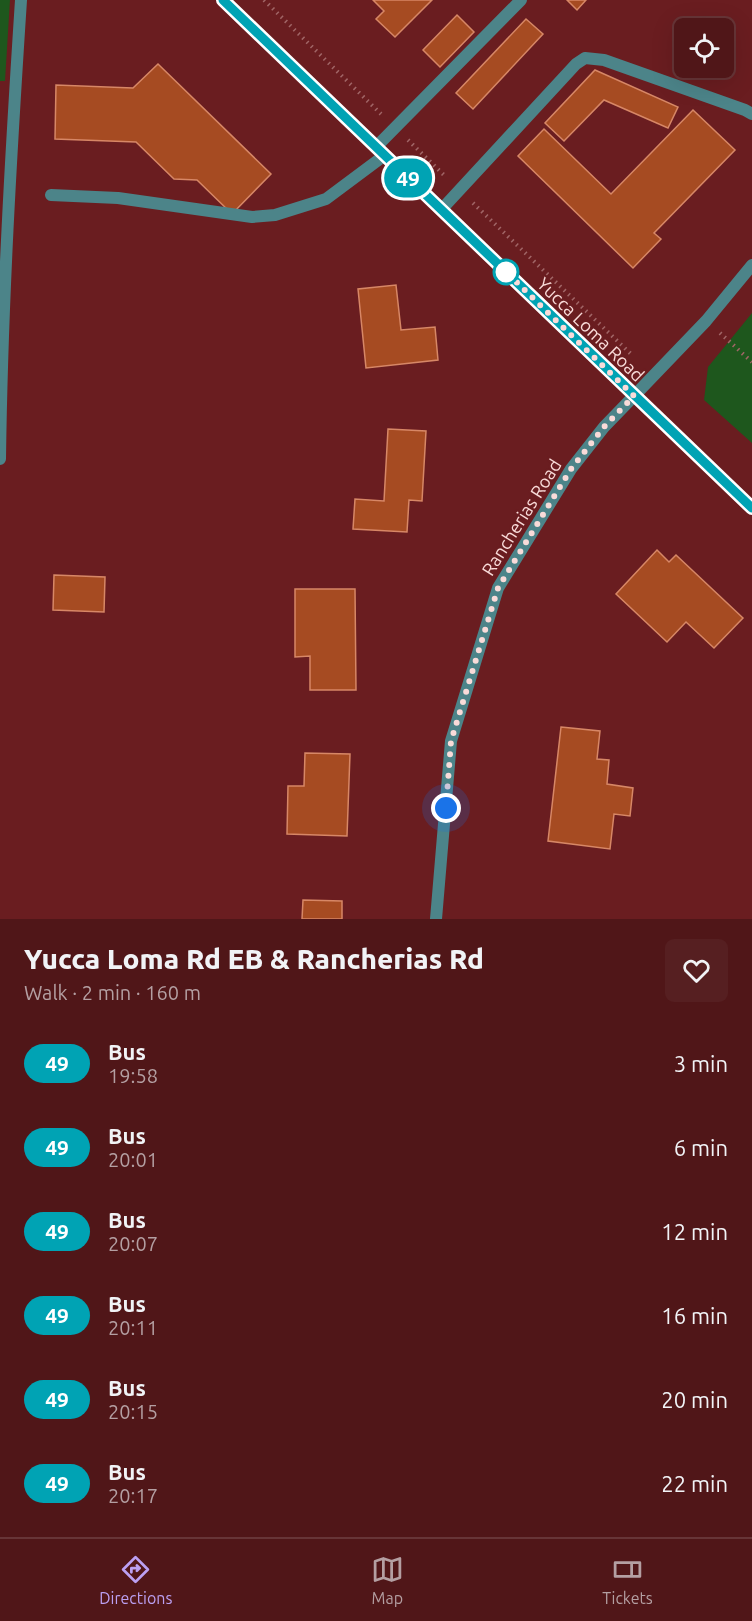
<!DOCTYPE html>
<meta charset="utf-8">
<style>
:root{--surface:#501618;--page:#561f21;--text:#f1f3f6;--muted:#b49fa2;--line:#673537;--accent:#bca0f2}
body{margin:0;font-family:Ubuntu,sans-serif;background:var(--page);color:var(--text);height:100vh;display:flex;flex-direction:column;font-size:22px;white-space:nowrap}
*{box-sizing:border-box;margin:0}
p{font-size:20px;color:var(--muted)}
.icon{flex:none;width:33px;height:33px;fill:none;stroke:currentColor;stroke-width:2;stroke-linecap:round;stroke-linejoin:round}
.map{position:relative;height:919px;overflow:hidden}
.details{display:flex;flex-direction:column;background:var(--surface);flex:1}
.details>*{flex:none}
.badge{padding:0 12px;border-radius:20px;font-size:21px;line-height:39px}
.tools{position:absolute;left:674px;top:18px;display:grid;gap:12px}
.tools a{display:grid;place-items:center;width:60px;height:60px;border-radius:9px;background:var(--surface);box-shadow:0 6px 24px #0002,0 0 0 2px var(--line);font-size:30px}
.you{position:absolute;width:30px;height:30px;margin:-15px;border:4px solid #fff;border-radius:50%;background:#1a73e8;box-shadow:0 0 0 9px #1a73e833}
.map>.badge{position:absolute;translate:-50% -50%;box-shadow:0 0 0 3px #fff}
.round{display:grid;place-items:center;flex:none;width:63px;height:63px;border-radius:9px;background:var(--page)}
.overview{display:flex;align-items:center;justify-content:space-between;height:102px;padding:0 24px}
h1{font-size:28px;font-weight:800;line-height:45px}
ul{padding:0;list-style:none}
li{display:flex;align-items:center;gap:18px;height:84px;padding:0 24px}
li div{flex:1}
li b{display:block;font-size:22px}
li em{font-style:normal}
li .badge{min-width:66px;font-weight:700;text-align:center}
.tabs{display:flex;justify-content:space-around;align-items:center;height:84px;border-top:2px solid var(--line);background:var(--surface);font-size:16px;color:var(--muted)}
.tabs a{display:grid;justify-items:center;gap:3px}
.tabs .current{color:var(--accent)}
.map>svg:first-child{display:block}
.green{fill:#1e571d}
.building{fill:#a64b22;stroke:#d78766;stroke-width:1.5}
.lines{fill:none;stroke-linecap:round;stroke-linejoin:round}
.path{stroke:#a06566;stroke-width:4;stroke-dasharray:1.5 4.5;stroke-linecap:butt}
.service{stroke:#4c8489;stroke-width:12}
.minor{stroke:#4c8489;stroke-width:12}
.tertiary{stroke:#4c8489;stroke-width:12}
.secondary{stroke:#4dacb4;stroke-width:12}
.line-casing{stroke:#fff;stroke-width:14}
.line{stroke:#00a3b4;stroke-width:9}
.walk{stroke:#f9dbd9;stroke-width:6;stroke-dasharray:0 10.8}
.stop-dot{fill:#fff;stroke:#00a3b4;stroke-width:3}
.labels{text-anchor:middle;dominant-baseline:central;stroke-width:4.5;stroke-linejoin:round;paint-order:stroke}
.street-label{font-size:18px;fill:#f9dbd9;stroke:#6a1d20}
</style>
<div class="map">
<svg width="752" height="919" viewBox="0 0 752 919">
<rect width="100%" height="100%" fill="#6a1d20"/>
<path class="green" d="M0,0H10L5,81H0Z
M752,313V443L704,400L708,367Z"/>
<path class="building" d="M373,0H432L395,37L376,19L384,11Z
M567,0H586L577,10Z
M457,15L474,32L440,67L423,50Z
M526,19L543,34L473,109L456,93Z
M158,64L271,174L232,214L197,180L174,179L136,142L55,139L56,85L133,88Z
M595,70L678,107L668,128L604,100L564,141L545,123Z
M693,110L735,150L654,233L661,239L633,268L518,156L544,129L611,194Z
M396,285L401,330L435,327L438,360L366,368L358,289Z
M388,429L426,431L422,501L409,500L407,532L353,529L355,499L384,501Z
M657,550L669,562L676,555L743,618L714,648L686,622L667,642L616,594Z
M54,575L105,577L104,612L53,610Z
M295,589H355L356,690H310V656L295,657Z
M561,727L600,731L597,759L609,760L607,784L633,788L630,816L614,814L610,849L548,841Z
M305,753L350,754L347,836L287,834L288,786H304Z
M303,900L342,901V919H302Z"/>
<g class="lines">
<path class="path" d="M264,0L381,114
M408,140L446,177
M473,203L631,354
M720,333L752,362"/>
<path class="service" d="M376,147L521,0
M51,195L118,198L252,217L275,215L326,199L385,155
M441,210L576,64L585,58L604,60L745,110L752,114
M0,459C2,306 11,153 21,0"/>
<path class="minor" d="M634,396L706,321L752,265"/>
<path class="tertiary" d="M436,919L451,741L498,588L571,469L604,427L634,396"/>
<path class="secondary" d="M223,0L752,508"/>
</g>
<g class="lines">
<g class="line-casing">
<path id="line" d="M223,0L752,508"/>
</g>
<use href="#line" class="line"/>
<path class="walk" d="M446,808L451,741L498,588L571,469L604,427L634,396L506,272"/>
</g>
<circle class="stop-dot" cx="506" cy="272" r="12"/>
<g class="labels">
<g class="street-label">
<text transform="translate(591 329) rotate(44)">Yucca Loma Road</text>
<text transform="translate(521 517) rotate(-58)">Rancherias Road</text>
</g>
</g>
</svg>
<div class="tools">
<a><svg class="icon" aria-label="locate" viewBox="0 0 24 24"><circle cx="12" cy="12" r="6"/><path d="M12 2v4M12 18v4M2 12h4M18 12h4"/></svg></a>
</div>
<div class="you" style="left:446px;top:808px"></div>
<b class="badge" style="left:408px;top:178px;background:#00a3b4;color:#fff">49</b>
</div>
<section class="details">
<div class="overview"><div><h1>Yucca Loma Rd EB &amp; Rancherias Rd</h1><p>Walk · 2 min · 160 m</p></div><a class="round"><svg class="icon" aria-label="heart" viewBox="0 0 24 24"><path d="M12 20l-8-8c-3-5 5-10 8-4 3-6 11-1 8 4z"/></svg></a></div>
<ul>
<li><span class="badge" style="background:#00a3b4;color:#fff">49</span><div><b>Bus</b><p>19:58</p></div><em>3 min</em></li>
<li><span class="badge" style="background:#00a3b4;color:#fff">49</span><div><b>Bus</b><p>20:01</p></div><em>6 min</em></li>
<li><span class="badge" style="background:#00a3b4;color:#fff">49</span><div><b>Bus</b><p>20:07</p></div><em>12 min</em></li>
<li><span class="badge" style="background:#00a3b4;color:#fff">49</span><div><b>Bus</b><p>20:11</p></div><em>16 min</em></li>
<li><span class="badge" style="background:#00a3b4;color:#fff">49</span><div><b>Bus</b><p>20:15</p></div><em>20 min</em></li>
<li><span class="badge" style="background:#00a3b4;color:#fff">49</span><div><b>Bus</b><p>20:17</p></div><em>22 min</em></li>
</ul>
</section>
<nav class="tabs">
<a class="current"><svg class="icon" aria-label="directions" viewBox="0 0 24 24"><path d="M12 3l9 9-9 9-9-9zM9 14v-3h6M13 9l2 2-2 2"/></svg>Directions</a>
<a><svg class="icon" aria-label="map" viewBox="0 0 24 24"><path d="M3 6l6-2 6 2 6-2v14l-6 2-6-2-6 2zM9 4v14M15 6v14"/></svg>Map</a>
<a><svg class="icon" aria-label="tickets" viewBox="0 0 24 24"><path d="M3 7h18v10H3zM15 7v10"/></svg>Tickets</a>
</nav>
